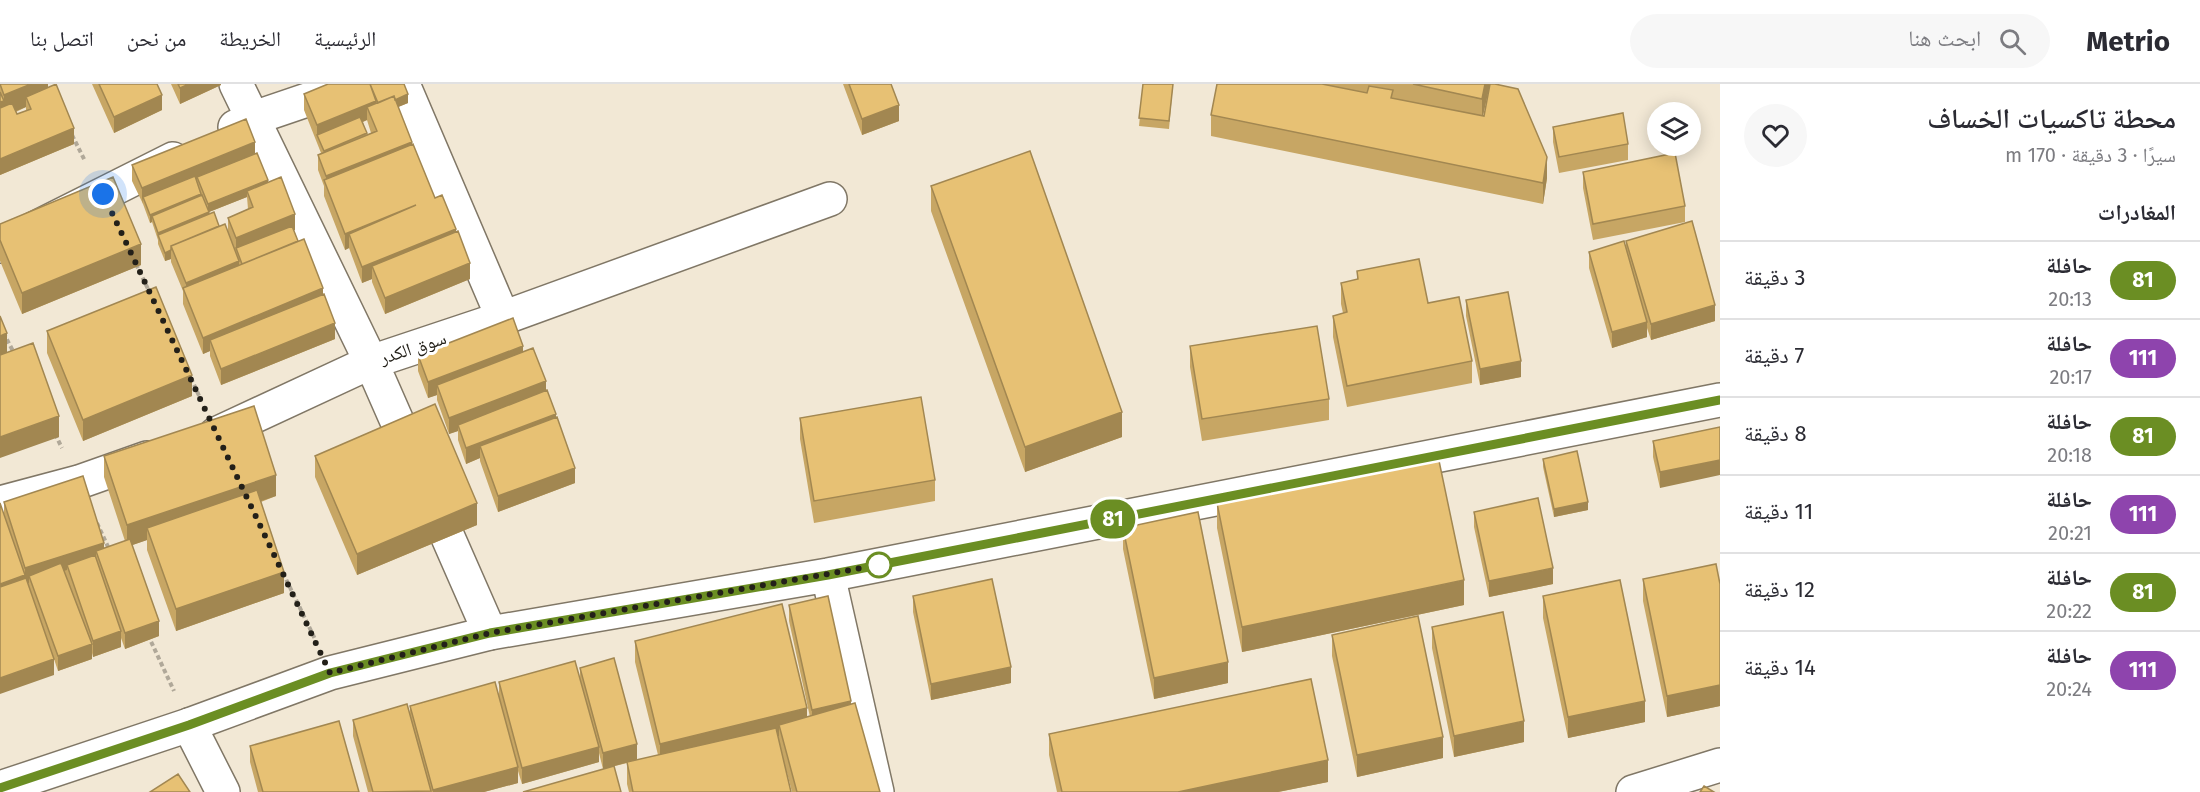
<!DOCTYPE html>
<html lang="ar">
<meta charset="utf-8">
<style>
:root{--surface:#fff;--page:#f7f7f7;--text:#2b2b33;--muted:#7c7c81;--line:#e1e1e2}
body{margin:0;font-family:"Fira Sans","Noto Naskh Arabic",sans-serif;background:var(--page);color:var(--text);direction:rtl;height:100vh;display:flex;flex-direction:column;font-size:22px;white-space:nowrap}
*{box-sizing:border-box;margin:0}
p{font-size:20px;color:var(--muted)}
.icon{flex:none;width:33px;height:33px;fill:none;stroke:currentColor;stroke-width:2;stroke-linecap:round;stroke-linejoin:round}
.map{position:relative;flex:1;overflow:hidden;direction:ltr}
.sheet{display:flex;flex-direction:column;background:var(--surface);width:480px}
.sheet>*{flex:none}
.badge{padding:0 12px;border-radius:20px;font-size:21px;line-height:39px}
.tools{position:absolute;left:1647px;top:18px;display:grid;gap:12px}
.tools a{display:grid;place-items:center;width:54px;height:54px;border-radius:50%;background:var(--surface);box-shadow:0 3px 15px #0003;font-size:30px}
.you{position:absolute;width:30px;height:30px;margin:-15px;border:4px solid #fff;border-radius:50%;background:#1a73e8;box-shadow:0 0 0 9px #1a73e833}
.map>.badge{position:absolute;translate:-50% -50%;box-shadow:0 0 0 3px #fff}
h2{padding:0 24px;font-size:22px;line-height:54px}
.round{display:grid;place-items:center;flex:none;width:63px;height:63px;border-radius:32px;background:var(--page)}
.overview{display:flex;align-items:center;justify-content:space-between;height:102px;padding:0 24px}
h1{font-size:28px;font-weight:600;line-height:45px}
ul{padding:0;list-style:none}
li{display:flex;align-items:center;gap:18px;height:78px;padding:0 24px;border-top:2px solid var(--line)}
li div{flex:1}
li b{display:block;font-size:22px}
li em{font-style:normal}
li .badge{min-width:66px;font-weight:700;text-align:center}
header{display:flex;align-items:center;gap:36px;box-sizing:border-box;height:84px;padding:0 30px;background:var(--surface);border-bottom:2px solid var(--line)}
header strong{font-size:28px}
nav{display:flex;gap:33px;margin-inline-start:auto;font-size:21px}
.search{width:420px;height:54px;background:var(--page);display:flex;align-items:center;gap:15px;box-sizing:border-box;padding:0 21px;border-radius:33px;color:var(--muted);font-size:22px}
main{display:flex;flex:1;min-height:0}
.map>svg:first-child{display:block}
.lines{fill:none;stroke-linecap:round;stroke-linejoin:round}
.minor-casing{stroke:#807766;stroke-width:36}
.tertiary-casing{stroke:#807766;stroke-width:36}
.path{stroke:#b0a899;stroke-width:4;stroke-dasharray:4.5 3;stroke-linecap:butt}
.minor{stroke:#fff;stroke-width:33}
.tertiary{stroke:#fff;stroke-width:33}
.wall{fill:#c7a664;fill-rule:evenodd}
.shaded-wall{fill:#a28751}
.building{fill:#e7c174;stroke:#a28751;stroke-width:1.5}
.line-casing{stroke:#fff;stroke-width:14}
.line{stroke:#6b8e23;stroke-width:9}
.walk{stroke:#232019;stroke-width:6;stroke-dasharray:0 10.8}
.stop-dot{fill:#fff;stroke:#6b8e23;stroke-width:3}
.labels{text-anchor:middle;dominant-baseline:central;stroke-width:6;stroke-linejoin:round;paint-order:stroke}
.street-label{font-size:18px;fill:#232019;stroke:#fff}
</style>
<header>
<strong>Metrio</strong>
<div class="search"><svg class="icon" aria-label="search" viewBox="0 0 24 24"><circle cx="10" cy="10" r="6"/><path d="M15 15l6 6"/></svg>ابحث هنا</div>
<nav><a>الرئيسية</a><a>الخريطة</a><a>من نحن</a><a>اتصل بنا</a></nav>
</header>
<main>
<section class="sheet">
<div class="overview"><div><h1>محطة تاكسيات الخساف</h1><p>سيرًا · 3 دقيقة · 170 m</p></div><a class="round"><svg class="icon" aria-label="heart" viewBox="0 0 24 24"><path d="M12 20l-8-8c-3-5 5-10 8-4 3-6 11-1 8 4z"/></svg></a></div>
<h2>المغادرات</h2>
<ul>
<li><span class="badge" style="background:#6b8e23;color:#fff">81</span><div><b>حافلة</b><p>20:13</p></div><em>3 دقيقة</em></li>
<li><span class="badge" style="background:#8e44ad;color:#fff">111</span><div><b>حافلة</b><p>20:17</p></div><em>7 دقيقة</em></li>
<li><span class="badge" style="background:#6b8e23;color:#fff">81</span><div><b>حافلة</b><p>20:18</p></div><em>8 دقيقة</em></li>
<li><span class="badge" style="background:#8e44ad;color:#fff">111</span><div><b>حافلة</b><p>20:21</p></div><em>11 دقيقة</em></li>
<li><span class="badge" style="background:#6b8e23;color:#fff">81</span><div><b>حافلة</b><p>20:22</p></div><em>12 دقيقة</em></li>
<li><span class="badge" style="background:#8e44ad;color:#fff">111</span><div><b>حافلة</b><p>20:24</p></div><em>14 دقيقة</em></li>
</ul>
</section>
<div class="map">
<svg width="1720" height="708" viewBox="0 0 1720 708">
<rect width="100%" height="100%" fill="#f2e8d5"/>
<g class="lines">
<g class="minor-casing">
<path id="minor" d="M236,0L371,278L490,549
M403,0L503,234
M235,43L254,34L354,0
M0,162L173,75
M216,350L371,278L503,234L830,115
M0,419L79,398L147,374
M189,641L223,708
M1633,708L1720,681"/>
</g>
<g class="tertiary-casing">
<path id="tertiary" d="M828,491L877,708
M0,704L189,641L330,589L490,549L828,491L1720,316"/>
</g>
<path class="path" d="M72,51L85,77
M136,180L150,209
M0,242L15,271
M191,294L200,314
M55,350L62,364
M97,439L109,465
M283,489L315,555
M148,551L174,607"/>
<use href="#minor" class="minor"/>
<use href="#tertiary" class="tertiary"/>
</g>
<path class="wall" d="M0,0H48V3L74,60L0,91ZM26,23V27L17,30L16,28Z
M92,0H157L162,26L114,49Z
M171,0H221V1L180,20Z
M843,0H891L899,37L862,51Z
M1143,0H1173L1169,45L1139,42Z
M1217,0H1490L1483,32L1547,94L1543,120L1211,52V31Z
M304,10L408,19L398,23L412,60L435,114L456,148L470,195L385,230L372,198V195L362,199L349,164L345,166L324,112V102L318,86V71L321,69L304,26ZM367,36L371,49L367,51L363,38Z
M1553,43L1628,60V76L1559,89L1553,58Z
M255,70L268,98L295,146H294L298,157L323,210L335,255L221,301L210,272V267L203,270L183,220V207L171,178V175L165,177L158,160V156L152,138L150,139L143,120L132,97V81ZM247,113L248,125L228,134V147L219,142L209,131V128Z
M1583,88L1685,122V138L1593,156L1583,104Z
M931,102L1122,353L1025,388L931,127Z
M0,140L141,181L22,230L0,177Z
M1626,157L1715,237L1651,256L1647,244V253L1612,264L1589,184V168L1626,166Z
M1357,187L1428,219L1472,277V299L1347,323L1333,253V232L1343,229L1341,220V199L1357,196Z
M1466,216L1521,293L1480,301L1466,232Z
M47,247L192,312L83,357L47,269Z
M1190,262L1329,315V336L1202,357L1190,283Z
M523,268L546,307L556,333L575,399L498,428L480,377V374L466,380L458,356V347L449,350L437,316V311L428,314L418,287V271Z
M800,334L935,396V417L814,439L800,355Z
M1720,343L1660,404L1653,373V357Z
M104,372L276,412L261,418L284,509L176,547L147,466V456L132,461L159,552L125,565L121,554V563L93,573L92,569V575L58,587L54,575V591L4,430V418L104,464L125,457L104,393Z
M315,372L477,441L357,491L315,393Z
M1543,375L1588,426L1554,433L1543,383Z
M1217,419L1464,521L1242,568L1217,444Z
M1474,428L1553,500L1489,513L1474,443Z
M1123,444L1228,599L1154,615L1123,465Z
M1643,495L1720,500V622L1667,633L1643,517Z
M913,512L1011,599L931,616L913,528Z
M1543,512L1645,638L1568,654L1543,534Z
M789,521L851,621L880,708H792L786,685L791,708H629L627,700V679L603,685L599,669V678L522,700L518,687V699L484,708H368L353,652V636L410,632V622L499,612V598L580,595V584L637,676L658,671L635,578V557L807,633H810L789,537Z
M1432,543L1524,658L1454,673L1432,564Z
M1332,551L1443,674L1357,693L1332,572Z
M1049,650L1328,698L1278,708H1057L1049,671Z
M250,662L359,708H258L250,678Z"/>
<path class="shaded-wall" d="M31,0H48V14L26,13V23L4,32V11Z
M189,0H221V1L180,20V4Z
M1485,0H1490L1482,36V15Z
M408,10V19L379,31V22Z
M162,11V26L114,49V33Z
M4,17V33L0,34V18Z
M376,17V33L367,23V36L319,56L317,51V41Z
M899,21V37L862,51V35Z
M74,44V60L0,91V75Z
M255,58V74L197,93V98L143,113L142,120V104Z
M412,58V74L326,102V92Z
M1547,73V94L1543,120V99Z
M268,96V104L247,107V113L209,128V137L158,153V149L208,128V120Z
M201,110V118L152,132V138L150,139V131Z
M416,121L349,150V164L345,166V150Z
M295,130V146L238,169L236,164V170V154Z
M456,145V161L372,182V195L362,199V183Z
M141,160V181L22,230V209Z
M171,166V175L165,177V169Z
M239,177V193L186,213V199Z
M470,179V195L385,230V214Z
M323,204V220L210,256V267L203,270V254Z
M1715,221V237L1651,256V240Z
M1647,238V253L1612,264V248Z
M335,239V255L221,301V285Z
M7,249V270L0,273V252Z
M523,262V277L437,301V311L428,314V298Z
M1521,277V293L1480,301V285Z
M192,291V312L83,357V336Z
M546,297V313L458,341V347L449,350V334Z
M1122,328V353L1025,388V363Z
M556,330V345L480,362V374L466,380V364Z
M59,332V353L0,374V353Z
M1720,376V391L1660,404V388Z
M575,384V399L498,428V412Z
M276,391V412L151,455L147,444V456L127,463V441Z
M1588,418V426L1554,433V425Z
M477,419V441L357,491V470Z
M104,459V475L96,467V477L67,481V486L31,498L29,492V499L25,500L0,516V500L25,491V484Z
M1553,484V500L1489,513V497Z
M284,488V509L176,547V525Z
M1464,496V521L1242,568V543Z
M159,537V552L125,565V549Z
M121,547V563L93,573V557Z
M92,560V575L58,587V572Z
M54,575V591L0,610V594Z
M1228,578V599L1154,615V594Z
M1011,583V599L931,616V600Z
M1720,601V622L1667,633V612Z
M851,617V633L812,641V626Z
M1645,617V638L1568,654V633Z
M807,624V645L779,641V652L660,682V660Z
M1524,637V658L1454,673V652Z
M1443,653V674L1357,693V671Z
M637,660V676L603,685V669Z
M599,663V678L522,700V684Z
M1328,676V698L1278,708H1178Z
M518,683V699L484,708H433V706Z"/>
<path class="building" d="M0,0H31L4,11Z
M56,0L74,44L0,75V24L12,19L17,30L31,25L26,13Z
M99,0H157L162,11L114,33Z
M178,0H189L180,4Z
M328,0H370L376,17L317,41L304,10Z
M370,0H404L408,10L395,16L394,12L378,19Z
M849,0H891L899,21L862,35Z
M1143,0H1173L1169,37L1139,34Z
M1217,0H1322L1367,9L1369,2L1393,6L1391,14L1484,32L1490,0H1495L1518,5L1547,73L1543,99L1211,31Z
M1413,0H1485L1482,15Z
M0,8L4,17L0,18Z
M394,12L412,58L326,92L318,71L377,47L367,23Z
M1623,29L1628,60L1559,73L1553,43Z
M360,33L367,49L324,67L317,51Z
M246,35L255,58L142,104L132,81Z
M413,60L435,114L442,111L456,145L362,183L349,150L416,121L345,150L324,96Z
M1030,67L1122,328L1025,363L931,102Z
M257,69L268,96L208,120L197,93Z
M1675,69L1685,122L1593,140L1583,88Z
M195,92L201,110L150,131L143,113Z
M113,93L141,160L22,209L0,156V140Z
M281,93L295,130L236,154L228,134L253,123L247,107Z
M202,111L209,128L158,149L152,132Z
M214,128L219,142L171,162V166L165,169L158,151Z
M1692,137L1715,221L1651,240L1626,157Z
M225,140L239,177L186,199L171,162Z
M292,142L298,157L242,180L236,164Z
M458,147L470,179L385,214L372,182Z
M304,155L323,204L203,254L183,204Z
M1624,157L1647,238L1612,248L1589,168Z
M1419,175L1428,219L1459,213L1472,277L1347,302L1333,232L1347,228L1341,199L1358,195L1357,187Z
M156,203L192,291L83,336L47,247Z
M1508,208L1521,277L1480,285L1466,216Z
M324,210L335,239L221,285L210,256Z
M0,232L7,249L0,252Z
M513,234L523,262L428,298L418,271Z
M1317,242L1329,315L1202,335L1190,262Z
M33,259L59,332L0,353V271Z
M533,264L546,297L449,334L437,301Z
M547,306L556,330L466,364L458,341Z
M921,313L935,396L814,417L800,334Z
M435,320L477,419L357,470L315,372Z
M254,322L276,391L127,441L104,372Z
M557,333L575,384L498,412L480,362Z
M1720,343V376L1660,388L1653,357Z
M1577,367L1588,418L1554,425L1543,375Z
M1438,372L1464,496L1242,543L1217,419Z
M83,392L104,459L25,484L4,418Z
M257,406L284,488L176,525L147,444Z
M1538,414L1553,484L1489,497L1474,428Z
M0,419L25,491L0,500Z
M1198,428L1228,578L1154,594L1123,444Z
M130,455L159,537L125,549L96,467Z
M95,471L121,547L93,557L67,481Z
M61,479L92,560L58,572L29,492Z
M1716,480L1720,500V601L1667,612L1643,495Z
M26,494L54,575L0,594V503Z
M992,495L1011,583L931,600L913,512Z
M1620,496L1645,617L1568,633L1543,512Z
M828,512L851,617L812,626L789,521Z
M782,520L807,624L660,660L635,557Z
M1503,528L1524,637L1454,652L1432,543Z
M1418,532L1443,653L1357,671L1332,551Z
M614,574L637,660L603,669L580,584Z
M575,577L599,663L522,684L499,598Z
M1311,595L1328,676L1178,708H1062L1049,650Z
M495,598L518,683L433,706L410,622Z
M855,619L880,708H797L779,641Z
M407,620L431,707L373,708L353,636Z
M339,637L359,708H263L250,662Z
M776,644L791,708H633L627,678Z
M614,682L621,708H523Z
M178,690L190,708H150Z
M1704,702L1714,708H1700Z"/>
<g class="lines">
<g class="line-casing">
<path id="line" d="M0,704L189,641L330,589L490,549L828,491L1720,316"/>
</g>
<use href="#line" class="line"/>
<path class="walk" d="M103,110L330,589L490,549L879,481"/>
</g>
<circle class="stop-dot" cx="879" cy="481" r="12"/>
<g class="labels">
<g class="street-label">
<text transform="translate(413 264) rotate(-18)">سوق الكدر</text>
</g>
</g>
</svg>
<div class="tools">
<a><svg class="icon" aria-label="layers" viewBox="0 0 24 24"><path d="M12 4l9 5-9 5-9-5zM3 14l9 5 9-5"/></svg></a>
</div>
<div class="you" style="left:103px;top:110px"></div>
<b class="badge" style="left:1113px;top:435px;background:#6b8e23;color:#fff">81</b>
</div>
</main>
